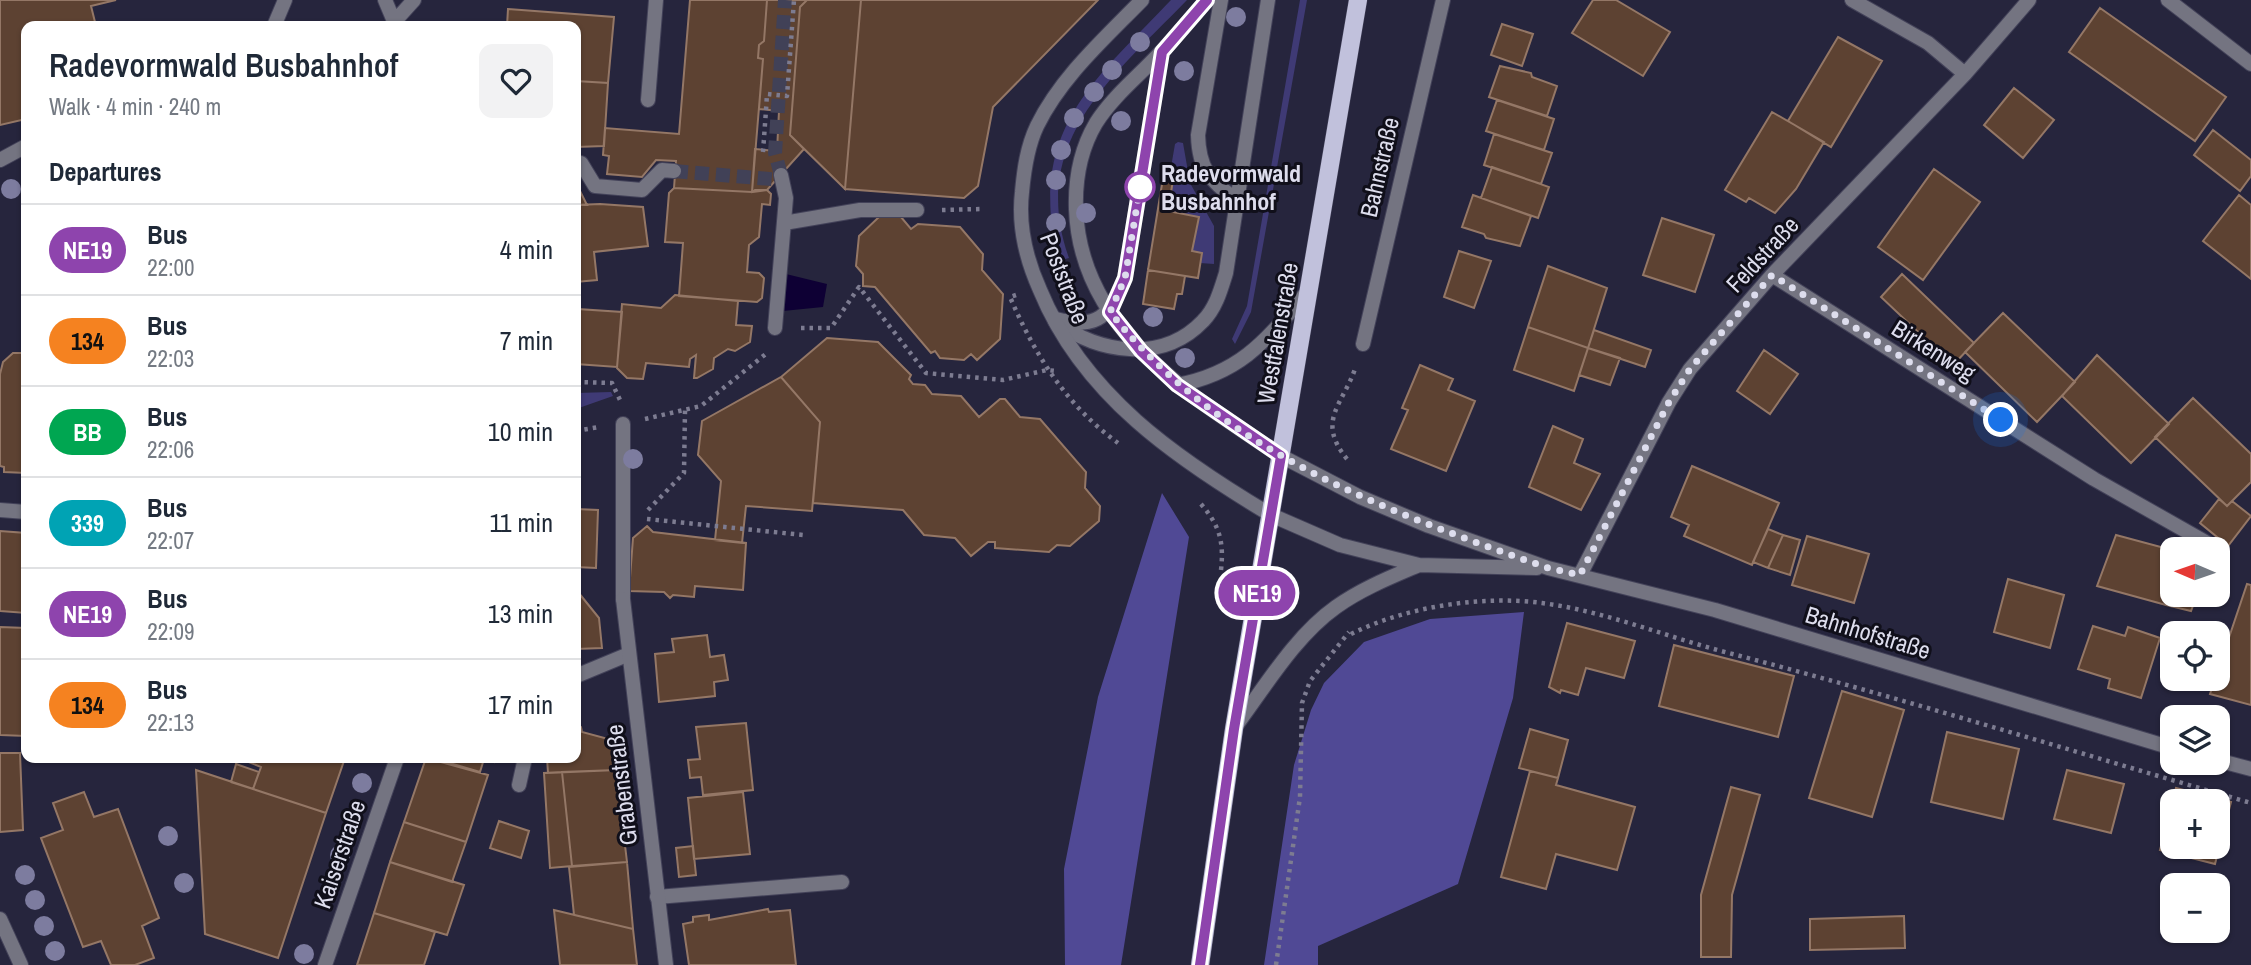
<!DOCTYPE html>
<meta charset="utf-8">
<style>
:root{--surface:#fff;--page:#f2f2f3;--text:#1f2937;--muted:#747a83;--line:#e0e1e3}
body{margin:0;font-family:"Archivo Narrow",sans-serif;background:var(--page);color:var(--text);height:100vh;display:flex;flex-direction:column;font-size:26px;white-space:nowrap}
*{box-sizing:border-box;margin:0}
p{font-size:23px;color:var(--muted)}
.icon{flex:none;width:38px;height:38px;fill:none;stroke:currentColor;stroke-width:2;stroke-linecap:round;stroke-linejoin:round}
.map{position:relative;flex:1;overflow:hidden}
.drawer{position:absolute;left:21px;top:21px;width:560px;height:742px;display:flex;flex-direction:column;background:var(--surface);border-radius:14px;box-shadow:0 2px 5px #0004}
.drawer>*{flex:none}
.badge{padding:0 14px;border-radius:23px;font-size:24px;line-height:46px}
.needle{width:46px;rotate:272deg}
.fabs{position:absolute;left:2160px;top:537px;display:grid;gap:14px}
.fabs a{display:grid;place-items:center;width:70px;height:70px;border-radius:14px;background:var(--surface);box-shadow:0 2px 5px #0004;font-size:35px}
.you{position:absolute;width:35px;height:35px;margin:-18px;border:5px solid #fff;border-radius:50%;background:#1a73e8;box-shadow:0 0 0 10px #1a73e833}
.map>.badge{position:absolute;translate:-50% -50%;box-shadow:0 0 0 4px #fff}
h2{padding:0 28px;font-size:26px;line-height:63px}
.round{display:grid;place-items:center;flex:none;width:74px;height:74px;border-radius:14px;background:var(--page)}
.headline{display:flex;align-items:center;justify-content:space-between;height:119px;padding:0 28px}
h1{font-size:33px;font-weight:600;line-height:52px}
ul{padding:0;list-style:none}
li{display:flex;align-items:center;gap:21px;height:91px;padding:0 28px;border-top:2px solid var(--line)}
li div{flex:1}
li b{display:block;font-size:26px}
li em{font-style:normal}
li .badge{min-width:77px;font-weight:700;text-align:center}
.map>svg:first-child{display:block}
.green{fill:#3f3a75}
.forest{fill:#504995}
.water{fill:#0e0034}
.building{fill:#5d4232;stroke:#947766;stroke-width:2}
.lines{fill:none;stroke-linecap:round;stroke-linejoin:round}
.pedestrian-tunnel{stroke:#414157;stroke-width:14;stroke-dasharray:14 7;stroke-linecap:butt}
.service-casing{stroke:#434259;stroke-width:16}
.pedestrian-casing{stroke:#434259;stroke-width:16}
.minor-casing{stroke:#434259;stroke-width:16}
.tertiary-casing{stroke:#434259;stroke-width:16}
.primary-casing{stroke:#434259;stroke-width:19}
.path{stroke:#7d7c91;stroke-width:4.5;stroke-dasharray:3.5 5;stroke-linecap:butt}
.service{stroke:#747481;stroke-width:14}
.pedestrian{stroke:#747481;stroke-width:14}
.minor{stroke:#747481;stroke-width:14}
.tertiary{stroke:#747481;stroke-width:14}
.primary{stroke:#c1c1dc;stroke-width:18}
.path-bridge{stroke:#7d7c91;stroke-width:4.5;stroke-dasharray:3.5 5;stroke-linecap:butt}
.tree{fill:#7d7c9f}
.line-casing{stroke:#fff;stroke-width:16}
.line{stroke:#8e44ad;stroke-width:10}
.walk{stroke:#dddded;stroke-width:7;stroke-dasharray:0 12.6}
.stop-dot{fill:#fff;stroke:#8e44ad;stroke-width:3.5}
.labels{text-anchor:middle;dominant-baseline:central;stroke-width:6;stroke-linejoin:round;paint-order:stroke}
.street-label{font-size:24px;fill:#dddded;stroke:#100f1a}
.stop-label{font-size:24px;font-weight:bold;fill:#dddded;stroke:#100f1a;text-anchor:start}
</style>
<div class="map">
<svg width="2251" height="965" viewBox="0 0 2251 965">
<rect width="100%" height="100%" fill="#26253d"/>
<path class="green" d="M1171,0H1187C1115,75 1027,141 1069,258L1058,261C1028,131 1089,86 1171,0Z
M1300,0H1307L1251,312L1235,344L1232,339L1247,306Z
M1178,142L1183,143L1190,183L1214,226V264L1200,263L1201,253L1192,251L1198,217L1168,211L1173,180L1169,179L1175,144Z
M611,392L613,396L576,409V393Z"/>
<path class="forest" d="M1162,493L1189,537L1121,965H1065L1064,869L1098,697Z
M1524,612L1513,698L1458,884L1318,946V965H1264L1294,765L1311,710L1324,683L1364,642L1430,619Z"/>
<path class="water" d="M786,274L827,284L823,307L783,311Z"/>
<path class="building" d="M0,0H116L91,6L96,26H26V119L0,125Z
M690,0H767L764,41L759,45L758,58L763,59L752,192L674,188L676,161L656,160L642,177L607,174L609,156L603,155L605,128L679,134Z
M767,0H807L800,7L790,135L804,149L767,190L752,192L755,149L777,151L779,111L759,109L763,59L758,58L759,45L764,41Z
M807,0H861L845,189L790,135L800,7Z
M861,0H1098L993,107L978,186L964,198L845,189Z
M1593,0H1616L1670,32L1643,76L1572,33Z
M2100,8L2226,97L2195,141L2069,52Z
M508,9L614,17L608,83L576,81V26H507Z
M1502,24L1533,34L1522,66L1491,55Z
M1838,37L1882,61L1831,147L1788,121Z
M1500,66L1531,73L1532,77L1557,86L1547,116L1489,97Z
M576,81L608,83L604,146L576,147Z
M2014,88L2054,120L2023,158L1984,125Z
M1497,100L1554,119L1544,150L1486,131Z
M1772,112L1824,142L1796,189L1775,213L1749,198L1746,202L1725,190Z
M2213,130L2251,160V176L2240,191L2194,155Z
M1494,134L1552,153L1541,184L1484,165Z
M1492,167L1549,187L1538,218L1481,198Z
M1934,169L1980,202L1923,280L1878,247Z
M1163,178L1173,180L1168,211L1199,217L1192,251L1202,253L1198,278L1148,270Z
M576,183L587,205H576Z
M674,188L752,192L755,190H767L771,194L770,205L762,204L759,237L749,245L747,272L759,273L764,278L762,298L757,302L679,296L683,243L665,242L669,193Z
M1473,195L1531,216L1520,246L1486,238L1484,234L1462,227Z
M2239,195L2251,205V279L2203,241Z
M600,204L643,207L648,246L594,252L597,280L576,282V205Z
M881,215L901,217L911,229L918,224L960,227L983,254L982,270L1003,294L1000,339L977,360L971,354L964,360L940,358L935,351L931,353L875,287L863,286V274L856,266L859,236Z
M1662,218L1714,235L1695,292L1643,275Z
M1459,251L1491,261L1474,308L1444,297Z
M1548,266L1607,288L1588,348L1528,327Z
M1148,270L1185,276L1182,294H1177L1174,309L1143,304Z
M1902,274L1974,343L1953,365L1881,297Z
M576,291L578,309L622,312L617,367L576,364Z
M675,295L738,301L736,325L752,326L750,342L735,351L728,349L714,358L713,369L697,378H694L696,355L690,359L689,367L646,363L643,379L627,378L617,368L622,304L661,308Z
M2003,313L2075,382L2037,422L1965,352Z
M1528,327L1588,348L1574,391L1514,370Z
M1594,330L1651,350L1645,367L1588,348Z
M827,338L878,342L911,375L909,379L913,384L925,385L932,394L961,396L979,417L1000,399H1005L1020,417L1040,419L1086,472L1085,488L1100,506L1099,521L1070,546L1057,545L1049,552L995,548V542H988L971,556L955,538L924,535L903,510L813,503L820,422L781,377Z
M1588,348L1620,358L1610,385L1579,375Z
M1764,350L1798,374L1770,414L1737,391Z
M13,353H26V473L4,472V467L0,466V374L3,362Z
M2097,355L2169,424L2131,463L2062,396Z
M1420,365L1453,379L1448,390L1475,401L1446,471L1391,449L1408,410L1402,408Z
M781,377L820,422L812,511L746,506L742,543L715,540L721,481L698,455L702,421Z
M2193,398L2251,454V482L2227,506L2155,437Z
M1553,426L1583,439L1574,463L1600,474L1581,510L1529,487Z
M1692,466L1779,503L1752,565L1684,536L1689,525L1671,517Z
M2219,499L2227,506L2232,501L2251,516L2228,546L2200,523Z
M576,509L598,510L596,568L576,567Z
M647,526L653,532L746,543L743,590L695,586L694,597L673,595L670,598L664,592L629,591L633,538Z
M1768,529L1783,535L1768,568L1753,562Z
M0,531L26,533V613L0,611Z
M1783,535L1800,540L1790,575L1768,568Z
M2116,535L2172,550V581L2166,605L2097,586Z
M1807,536L1869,554L1854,603L1792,585Z
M2008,579L2064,595L2050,648L1994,632Z
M2172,581V595H2197L2191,611L2166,605Z
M2247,584L2251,585V705L2210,694Z
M578,592L599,618L602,648L576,649Z
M1567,623L1635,641L1624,678L1586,668L1578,695L1561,690L1560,693L1549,687Z
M2093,626L2125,636L2128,627L2160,638L2141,698L2108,688L2110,679L2078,669Z
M0,627L26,628V736L0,735Z
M707,635L710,657L724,655L728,680L714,682L715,696L659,702L655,654L674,652L672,639Z
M1674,645L1794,676L1778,737L1659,706Z
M1842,691L1904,710L1872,817L1809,798Z
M746,723L753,790L703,795L701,777L690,778L688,760L700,759L696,727Z
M576,726L581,727L582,732L612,740L616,770L548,773L547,758H576Z
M1530,729L1568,740L1558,778L1519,768Z
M1947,732L2019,749L2003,819L1931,802Z
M0,753H20L23,830L0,832Z
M247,758H345L326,813L253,789L261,767L246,761Z
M426,758L488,775L466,842L404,822Z
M433,758H495L494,762L484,759L480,772Z
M236,764L259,772L253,789L231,782Z
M196,770L326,813L278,958L205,934Z
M616,770L627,862L572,866L562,772Z
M2067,770L2124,784L2111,833L2054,819Z
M1530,771L1558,778L1556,785L1635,807L1617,870L1556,854L1546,889L1501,877Z
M562,772L572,866L550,868L544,773Z
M1731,787L1760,795L1732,895L1731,957H1701V895Z
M2176,788L2231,802L2215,864L2160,850L2172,804V847H2217V802H2172Z
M84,792L94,817L118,809L159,918L142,926L154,958L135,965H111L101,941L83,947L41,838L63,830L53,803Z
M743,792L750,854L694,859L688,798Z
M499,821L529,831L521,858L490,848Z
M404,822L466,842L452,882L390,862Z
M693,846L696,875L679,877L676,848Z
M390,862L464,885L447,935L374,913Z
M627,862L633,929L574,915L569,867Z
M768,909L769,912L790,910L796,965H689L683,924L693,922V917L709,915V920Z
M554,910L633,929L637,965H560Z
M374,913L435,932L424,965H357Z
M1904,916L1905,948L1810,950V919Z"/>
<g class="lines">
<path class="pedestrian-tunnel" d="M674,171L782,180
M781,175L775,153L785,0"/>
<g class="service-casing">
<path id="service" d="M1221,0L1198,135C1199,171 1210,179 1237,201
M648,100L656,0
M1056,319C1100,330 1108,316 1125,278L1162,52
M1055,321C1098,353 1162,364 1203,321C1216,308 1221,289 1226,273L1268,0
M576,676L629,654
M519,785L525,758
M657,897L842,882"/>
</g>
<g class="pedestrian-casing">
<path id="pedestrian" d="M581,163L595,186L642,190L662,170L674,171
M784,223L860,210H917
M775,328L786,198L781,175
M623,424V599"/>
</g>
<g class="minor-casing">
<path id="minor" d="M1852,0L1928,43L1965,74
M2168,0L2251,64
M1772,275L2094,479L2216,548
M1363,344L1443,0
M1281,456L1360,497L1429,526L1548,568L1715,610L2172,748
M0,510L26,512
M1271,515L1340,545L1419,565L1537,568
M1580,575L1669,402L1690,369L1772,275L1965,74L2029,0
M623,599L666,965
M1235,727C1265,687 1295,636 1336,607C1361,589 1391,577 1419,565
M2217,760L2251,769
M0,919L21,965
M325,965L397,758"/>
</g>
<g class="tertiary-casing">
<path id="tertiary" d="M385,0L396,26
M1142,0C1105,38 1061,77 1037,126C1027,147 1024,170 1022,192C1018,227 1026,259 1040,290C1083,395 1177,459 1271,515
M1207,0C1192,17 1177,36 1161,52C1140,75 1113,96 1096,123C1080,150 1075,178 1076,209C1080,330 1191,396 1281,456
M395,21L414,0
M274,26L285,0
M0,160L26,146
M1177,385C1242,373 1267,339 1308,291"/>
</g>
<g class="primary-casing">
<path id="primary" d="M1200,965L1234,729L1358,0"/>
</g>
<path class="path" d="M763,152L766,110
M942,210L982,209
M1016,295L1010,297C1035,355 1066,405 1118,443
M801,328H831L859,287L926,373L1003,380L1047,370L1056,371
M576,382L612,383L620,400
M645,419L701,406L767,353
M576,431L599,427
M1347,459C1315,420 1344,404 1356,366
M1201,504C1220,526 1224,542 1221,570
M648,510L684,473L685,410
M647,519L803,535
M1351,634C1405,607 1481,595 1542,603C1603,611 1662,635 1721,651C1899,697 2074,752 2251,803
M1276,965L1300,797L1302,703L1310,681L1349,632"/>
<use href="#service" class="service"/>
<use href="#pedestrian" class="pedestrian"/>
<use href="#minor" class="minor"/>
<use href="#tertiary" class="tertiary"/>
<use href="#primary" class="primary"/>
<path class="path-bridge" d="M766,110L767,94L787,96L794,0"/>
</g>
<g class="tree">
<circle cx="1236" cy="17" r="10"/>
<circle cx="1140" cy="42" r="10"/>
<circle cx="1112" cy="70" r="10"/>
<circle cx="1184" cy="71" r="10"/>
<circle cx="1094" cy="92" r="10"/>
<circle cx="1074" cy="118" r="10"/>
<circle cx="1121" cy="121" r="10"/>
<circle cx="1061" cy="150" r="10"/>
<circle cx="1056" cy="180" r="10"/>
<circle cx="11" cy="189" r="10"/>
<circle cx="1086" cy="213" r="10"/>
<circle cx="1056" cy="223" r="10"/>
<circle cx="1153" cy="317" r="10"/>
<circle cx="1185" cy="358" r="10"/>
<circle cx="633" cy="459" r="10"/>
<circle cx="362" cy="783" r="10"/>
<circle cx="168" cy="836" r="10"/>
<circle cx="340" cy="855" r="10"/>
<circle cx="25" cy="875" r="10"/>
<circle cx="184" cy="883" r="10"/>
<circle cx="35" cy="900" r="10"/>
<circle cx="44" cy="926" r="10"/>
<circle cx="55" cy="951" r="10"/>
<circle cx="304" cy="954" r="10"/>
</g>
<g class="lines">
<g class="line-casing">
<path id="line" d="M1200,965L1234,729L1281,456L1177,385L1141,351L1110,312L1125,278L1162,52L1207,0"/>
</g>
<use href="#line" class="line"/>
<path class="walk" d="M1140,187L1142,175L1125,278L1110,312C1223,453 1383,510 1548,568L1580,575L1669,402L1690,369L1772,275L2001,420"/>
</g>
<circle class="stop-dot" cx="1140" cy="187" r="14"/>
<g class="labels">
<g class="street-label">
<text transform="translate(1379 167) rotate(-77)">Bahnstraße</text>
<text transform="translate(1762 254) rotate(-47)">Feldstraße</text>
<text transform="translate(1065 278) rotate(69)">Poststraße</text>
<text transform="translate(1277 333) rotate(-80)">Westfalenstraße</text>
<text transform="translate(1934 350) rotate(32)">Birkenweg</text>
<text transform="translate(1868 632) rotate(17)">Bahnhofstraße</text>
<text transform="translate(621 785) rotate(-97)">Grabenstraße</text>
<text transform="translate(339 854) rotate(-71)">Kaiserstraße</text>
</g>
<g class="stop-label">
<text x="1161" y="173">Radevormwald<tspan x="1161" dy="28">Busbahnhof</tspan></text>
</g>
</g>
</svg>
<div class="fabs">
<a><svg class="needle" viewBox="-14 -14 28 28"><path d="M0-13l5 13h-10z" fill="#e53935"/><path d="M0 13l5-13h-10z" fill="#747a83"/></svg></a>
<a><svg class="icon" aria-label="locate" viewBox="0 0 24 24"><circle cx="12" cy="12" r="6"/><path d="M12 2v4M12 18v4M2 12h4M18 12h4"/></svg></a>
<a><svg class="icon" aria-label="layers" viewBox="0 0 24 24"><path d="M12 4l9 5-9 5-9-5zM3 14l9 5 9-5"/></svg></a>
<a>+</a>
<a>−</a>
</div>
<div class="you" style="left:2001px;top:420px"></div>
<b class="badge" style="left:1257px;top:593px;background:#8e44ad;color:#fff">NE19</b>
<section class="drawer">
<div class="headline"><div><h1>Radevormwald Busbahnhof</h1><p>Walk · 4 min · 240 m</p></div><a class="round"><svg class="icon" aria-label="heart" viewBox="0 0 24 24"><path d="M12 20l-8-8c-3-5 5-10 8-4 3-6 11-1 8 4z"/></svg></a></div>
<h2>Departures</h2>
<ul>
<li><span class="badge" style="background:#8e44ad;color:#fff">NE19</span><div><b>Bus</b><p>22:00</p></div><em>4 min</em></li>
<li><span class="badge" style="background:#f58220;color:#111">134</span><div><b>Bus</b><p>22:03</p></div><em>7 min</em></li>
<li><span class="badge" style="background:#00a651;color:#fff">BB</span><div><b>Bus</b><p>22:06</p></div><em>10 min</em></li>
<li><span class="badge" style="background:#00a3b4;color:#fff">339</span><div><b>Bus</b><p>22:07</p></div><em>11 min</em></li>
<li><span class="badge" style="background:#8e44ad;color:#fff">NE19</span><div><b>Bus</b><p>22:09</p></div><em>13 min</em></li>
<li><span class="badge" style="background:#f58220;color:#111">134</span><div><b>Bus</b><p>22:13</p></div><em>17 min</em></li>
</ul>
</section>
</div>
